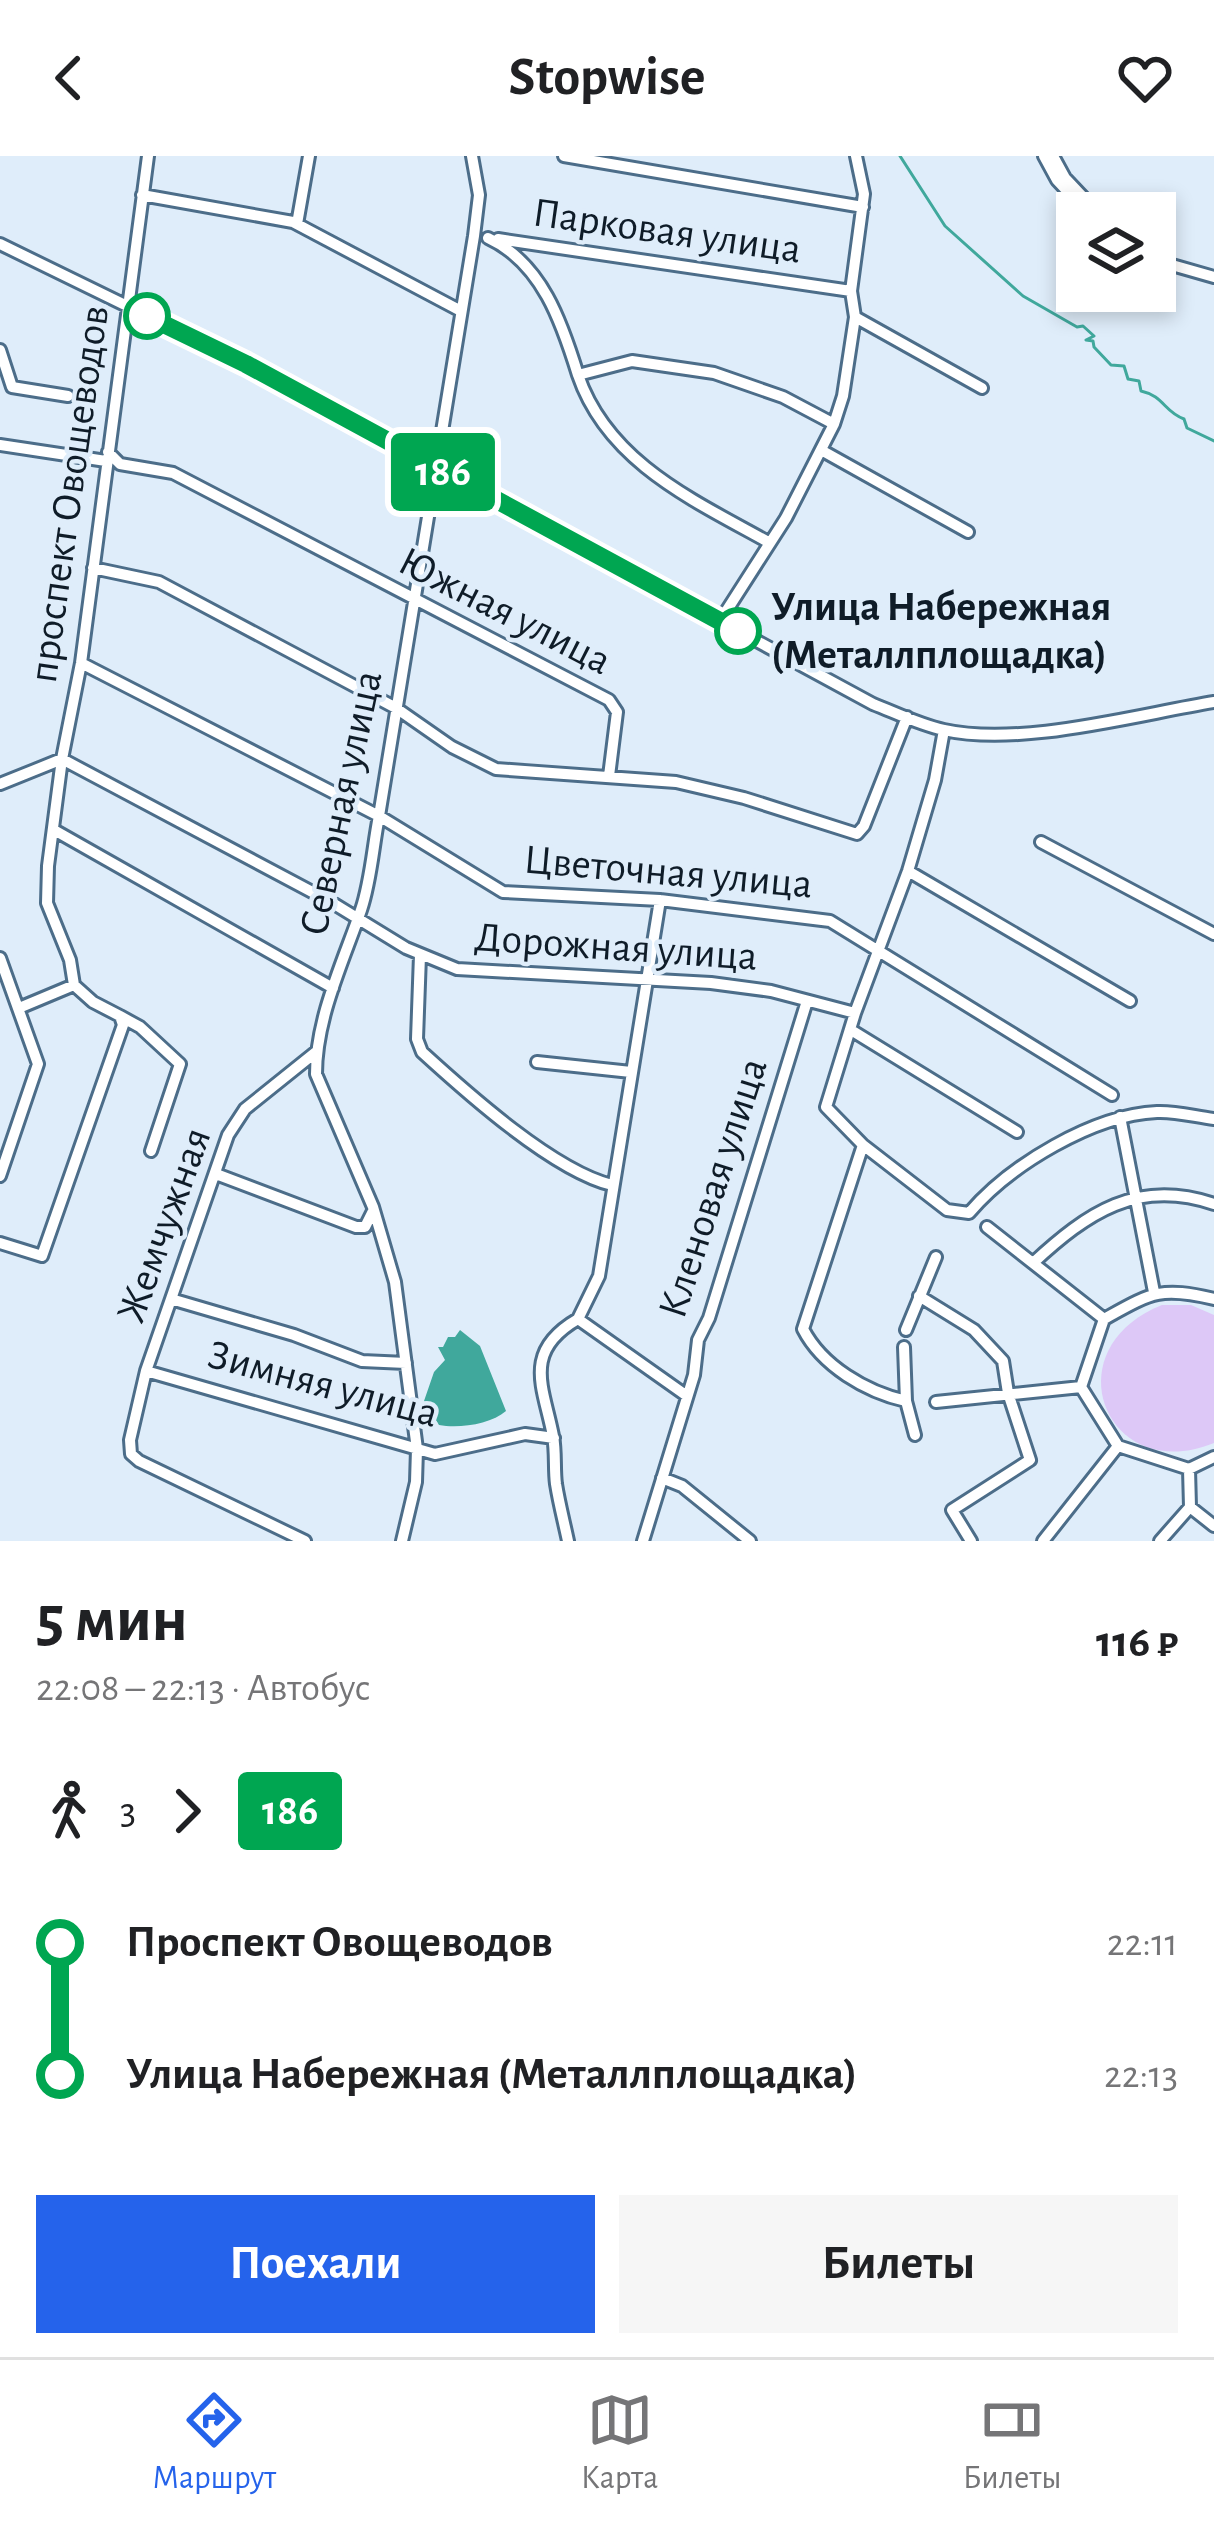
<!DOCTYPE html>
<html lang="ru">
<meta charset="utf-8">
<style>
:root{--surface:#fff;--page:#f6f6f6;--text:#202124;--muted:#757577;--line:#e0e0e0;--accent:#2563eb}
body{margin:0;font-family:"Alegreya Sans",sans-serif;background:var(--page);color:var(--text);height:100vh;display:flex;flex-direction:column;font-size:45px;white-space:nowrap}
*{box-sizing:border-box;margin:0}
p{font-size:39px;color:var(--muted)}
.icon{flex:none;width:66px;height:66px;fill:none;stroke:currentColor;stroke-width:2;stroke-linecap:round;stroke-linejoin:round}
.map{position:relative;height:1385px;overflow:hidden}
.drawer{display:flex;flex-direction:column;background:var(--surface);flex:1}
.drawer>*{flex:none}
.badge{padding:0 24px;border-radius:9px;font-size:42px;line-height:78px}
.controls{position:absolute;left:1056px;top:36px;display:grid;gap:24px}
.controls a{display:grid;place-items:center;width:120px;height:120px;border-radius:0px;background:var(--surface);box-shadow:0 6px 18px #0003;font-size:60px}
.map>.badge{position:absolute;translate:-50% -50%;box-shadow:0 0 0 6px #fff}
.legs{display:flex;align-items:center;gap:18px;height:132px;padding:0 36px;font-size:39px}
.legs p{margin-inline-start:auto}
.overview{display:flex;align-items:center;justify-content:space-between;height:204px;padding:0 36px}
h1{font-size:66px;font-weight:700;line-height:90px}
.primary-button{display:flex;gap:24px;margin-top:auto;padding:24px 36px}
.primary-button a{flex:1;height:138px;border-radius:0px;background:var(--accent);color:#fff;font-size:48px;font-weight:700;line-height:138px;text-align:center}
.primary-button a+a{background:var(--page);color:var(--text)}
ul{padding:0 36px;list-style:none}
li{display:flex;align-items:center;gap:42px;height:132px;font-size:45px}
li i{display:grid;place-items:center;width:18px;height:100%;margin:0 15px;background:currentColor}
li i::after{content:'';width:30px;height:30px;margin:-15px;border:9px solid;border-radius:50%;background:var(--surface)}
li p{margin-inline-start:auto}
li:first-child i{background:linear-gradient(#0000 50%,currentColor 0)}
li:last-child i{background:linear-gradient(currentColor 50%,#0000 0)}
header{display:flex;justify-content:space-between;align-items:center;height:156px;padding:0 36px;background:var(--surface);font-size:54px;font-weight:700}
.menu{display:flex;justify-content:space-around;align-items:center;height:168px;border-top:3px solid var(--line);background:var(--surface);font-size:33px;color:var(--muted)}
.menu a{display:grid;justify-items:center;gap:6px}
.menu .current{color:var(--accent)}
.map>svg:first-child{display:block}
.green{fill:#ddc8f7}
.water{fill:#40a89c}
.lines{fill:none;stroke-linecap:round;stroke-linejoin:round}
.stream{stroke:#40a89c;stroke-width:3}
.minor-casing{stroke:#4c6d89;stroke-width:16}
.minor{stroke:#fff;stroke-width:10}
.line-1-casing{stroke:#fff;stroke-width:27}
.line-1{stroke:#00a651;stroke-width:18}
.stop-1-dot{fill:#fff;stroke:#00a651;stroke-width:6}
.labels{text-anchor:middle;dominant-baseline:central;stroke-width:9;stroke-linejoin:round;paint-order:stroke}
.street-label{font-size:42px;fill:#0f1c28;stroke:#dfedfa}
.stop-label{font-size:42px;font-weight:bold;fill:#0f1c28;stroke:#dfedfa;text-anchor:start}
</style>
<header><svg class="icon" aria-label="back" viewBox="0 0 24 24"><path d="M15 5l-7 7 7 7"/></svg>Stopwise<svg class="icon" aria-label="heart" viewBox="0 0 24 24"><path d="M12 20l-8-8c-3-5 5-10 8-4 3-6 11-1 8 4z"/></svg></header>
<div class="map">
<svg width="1214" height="1385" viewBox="0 0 1214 1385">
<rect width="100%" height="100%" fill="#dfedfa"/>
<path class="green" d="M1162,1149H1191L1214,1159V1287C1107,1331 1050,1194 1162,1149Z"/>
<path class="water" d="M460,1174L480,1190L506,1255C491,1268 459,1273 439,1269L424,1245L434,1216L445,1204L438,1191H443L448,1181H455Z"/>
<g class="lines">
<path class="stream" d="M900,0L945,70L1023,140L1077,171L1083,170L1094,180L1086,184L1093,185L1094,191L1111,209L1124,210L1128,223L1139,225L1141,235C1164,240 1164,256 1184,263L1187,272L1214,285"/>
<g class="minor-casing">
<path id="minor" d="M564,0L863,51
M1044,0L1057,24L1085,54
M1053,0L1065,22L1098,57
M142,39L293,66L461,155
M297,68L309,0
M488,82C542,107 562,167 578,219L632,205L714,217L783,241L834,268
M498,83L851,135
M0,88L246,208L873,548C896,557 920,569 944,574C1021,591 1135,559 1214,546
M1155,100L1165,107L1214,121
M855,161L982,232
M0,194L12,231L68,240
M578,219C608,307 695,345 770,387
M0,289L106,305
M821,294L968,376
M108,296L120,308L173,317L609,544L617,556L609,620
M93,412L159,426L396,552L452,591L496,613L676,626L744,642L857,678L864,670L907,561
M720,465L786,362L834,268L843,240L855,161L851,135L864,38L856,0
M81,507L379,660L503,736L660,744L830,765L1112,939
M944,574L935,624L908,715L855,857L826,951L863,989L947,1054L969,1057C1010,1009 1093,959 1157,956C1176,955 1196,961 1214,963
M0,628L62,603L331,746L406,792L457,813L711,827L771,835L855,857
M54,674L333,832
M1041,686L1214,778
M908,715L1130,845
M420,799L417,883L422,896C468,938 554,1015 612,1029
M0,802L38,908L0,1020
M19,852L74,829
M120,860L140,871L180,908L151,995
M851,874L1017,976
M537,906L631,916
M1120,961L1154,1136
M863,989L803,1173C822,1210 866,1236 906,1245
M216,1018L356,1071H365L373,1055
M987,1071L1104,1163
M0,1087L42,1100L123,869L120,860L93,846L74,829L70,804L47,747L48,710L62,603L81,507L148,0
M1033,1107C1087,1057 1137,1022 1214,1048
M919,1140L974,1174L1003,1205L1008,1237L1030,1304L952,1354L971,1385
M171,1143L294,1179L362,1205L406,1207
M1214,1143C1160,1130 1151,1137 1104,1163L1081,1231L1118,1290L1189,1313L1214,1301
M578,1163L599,1120L660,744
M906,1174L936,1101
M904,1191L906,1245L915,1279
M146,1215L435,1298L525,1278L554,1282
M936,1246L1081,1231
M662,1322L682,1330L750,1385
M1190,1351L1214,1370
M305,1385L139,1305L131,1298L130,1284L146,1215L228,979L245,953L316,896
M402,1385L416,1326L417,1293L395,1126L373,1051L316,918C316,862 343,806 361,754C371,725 373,690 379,660L474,80L479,39L472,0
M568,1385C564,1366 559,1347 556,1328C554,1313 556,1296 553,1280C544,1232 521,1196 578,1163L687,1240
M643,1385L694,1219L698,1184L709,1162L807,845
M1043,1385L1118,1290
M1160,1385L1190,1351L1189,1313"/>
</g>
<use href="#minor" class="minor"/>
</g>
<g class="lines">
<g class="line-1-casing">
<path id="line-1" d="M147,160L246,208L738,475"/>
</g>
<use href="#line-1" class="line-1"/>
</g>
<g class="stop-1-dot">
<circle cx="147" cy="160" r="21"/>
<circle cx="738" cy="475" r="21"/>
</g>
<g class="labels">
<g class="street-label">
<text transform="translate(667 75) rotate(8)">Парковая улица</text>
<text transform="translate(69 338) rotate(-82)">проспект Овощеводов</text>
<text transform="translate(505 455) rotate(27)">Южная улица</text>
<text transform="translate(341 647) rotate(-78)">Северная улица</text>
<text transform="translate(668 716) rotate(5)">Цветочная улица</text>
<text transform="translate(616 791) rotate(4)">Дорожная улица</text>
<text transform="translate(713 1032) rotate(-72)">Кленовая улица</text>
<text transform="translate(164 1069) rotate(-70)">Жемчужная</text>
<text transform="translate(323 1228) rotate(15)">Зимняя улица</text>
</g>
<g class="stop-label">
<text x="771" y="451">Улица Набережная<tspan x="771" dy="48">(Металлплощадка)</tspan></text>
</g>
</g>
</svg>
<div class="controls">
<a><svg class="icon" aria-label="layers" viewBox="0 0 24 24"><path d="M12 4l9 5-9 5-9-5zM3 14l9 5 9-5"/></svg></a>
</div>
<b class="badge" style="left:443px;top:316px;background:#00a651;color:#fff">186</b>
</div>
<section class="drawer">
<div class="overview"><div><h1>5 мин</h1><p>22:08 – 22:13 · Автобус</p></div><b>116 ₽</b></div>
<div class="legs"><svg class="icon" aria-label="walk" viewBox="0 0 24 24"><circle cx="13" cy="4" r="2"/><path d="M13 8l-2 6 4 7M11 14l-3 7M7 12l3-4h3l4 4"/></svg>3<svg class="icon" aria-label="forward" viewBox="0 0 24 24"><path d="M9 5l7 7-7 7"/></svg><b class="badge" style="background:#00a651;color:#fff">186</b></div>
<ul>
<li><i style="color:#00a651"></i><b>Проспект Овощеводов</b><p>22:11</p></li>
<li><i style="color:#00a651"></i><b>Улица Набережная (Металлплощадка)</b><p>22:13</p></li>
</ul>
<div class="primary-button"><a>Поехали</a><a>Билеты</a></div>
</section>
<nav class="menu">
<a class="current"><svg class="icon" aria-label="directions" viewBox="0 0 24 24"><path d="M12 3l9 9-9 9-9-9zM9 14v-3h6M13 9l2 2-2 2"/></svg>Маршрут</a>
<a><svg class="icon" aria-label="map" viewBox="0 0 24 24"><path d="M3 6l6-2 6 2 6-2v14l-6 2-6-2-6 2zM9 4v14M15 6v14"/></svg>Карта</a>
<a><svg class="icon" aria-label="tickets" viewBox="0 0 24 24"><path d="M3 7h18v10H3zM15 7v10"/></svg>Билеты</a>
</nav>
